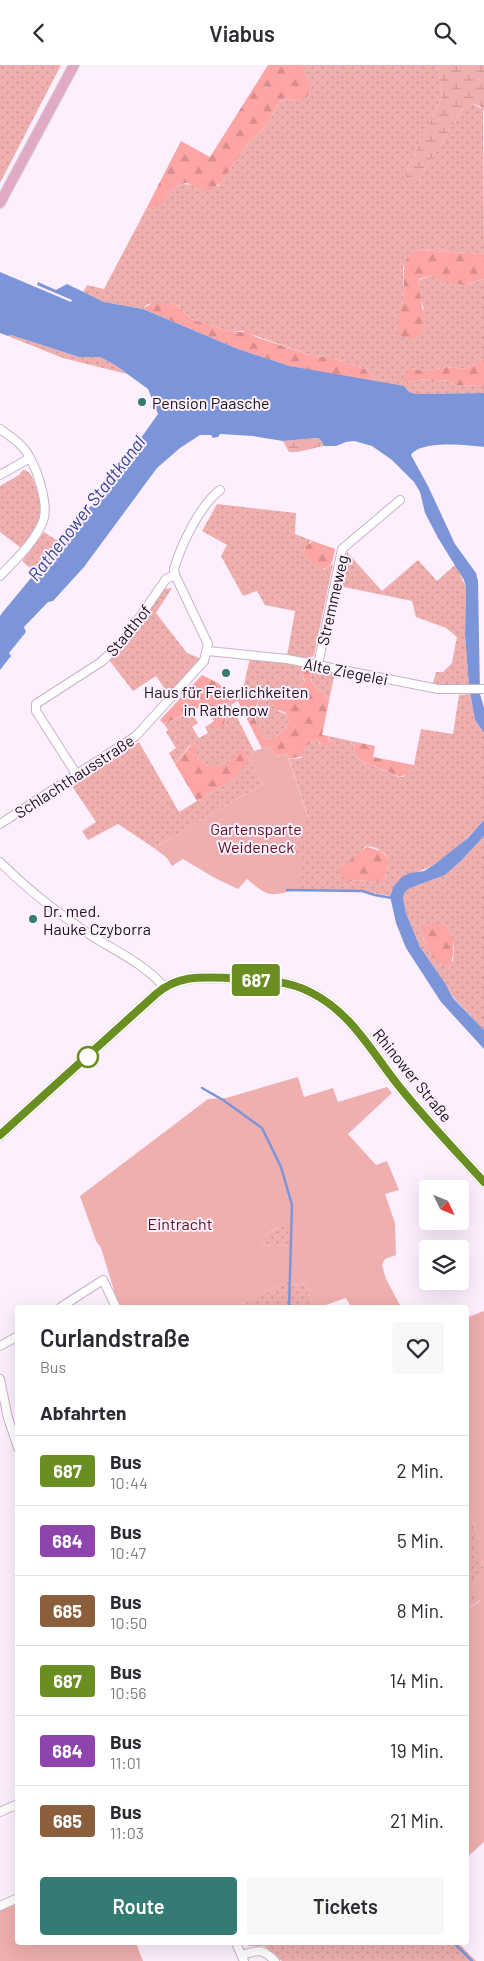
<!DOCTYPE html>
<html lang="de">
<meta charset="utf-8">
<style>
:root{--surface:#fff;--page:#f7f7f7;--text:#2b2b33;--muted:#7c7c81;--line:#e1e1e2;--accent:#347b73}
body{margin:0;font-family:Barlow,sans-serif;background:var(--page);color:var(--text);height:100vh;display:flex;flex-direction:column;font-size:19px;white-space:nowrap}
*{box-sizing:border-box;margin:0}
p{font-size:16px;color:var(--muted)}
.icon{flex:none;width:28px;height:28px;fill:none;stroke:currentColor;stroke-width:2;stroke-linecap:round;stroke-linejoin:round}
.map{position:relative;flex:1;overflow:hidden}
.sheet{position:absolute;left:15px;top:1240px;width:454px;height:640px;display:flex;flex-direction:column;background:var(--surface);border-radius:5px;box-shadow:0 5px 20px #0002}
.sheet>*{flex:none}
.badge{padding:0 10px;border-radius:4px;font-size:18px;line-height:32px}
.needle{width:32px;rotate:133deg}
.buttons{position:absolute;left:419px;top:1115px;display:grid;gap:10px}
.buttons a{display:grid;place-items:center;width:50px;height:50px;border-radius:5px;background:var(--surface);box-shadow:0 5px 20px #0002;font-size:25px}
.map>.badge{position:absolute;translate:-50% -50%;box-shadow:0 0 0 2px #fff}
h2{padding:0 25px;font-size:19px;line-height:45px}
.round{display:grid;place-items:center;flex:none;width:52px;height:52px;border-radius:5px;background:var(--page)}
.overview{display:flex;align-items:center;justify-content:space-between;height:85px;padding:0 25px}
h1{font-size:24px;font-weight:600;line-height:38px}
.primary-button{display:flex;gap:10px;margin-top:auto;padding:10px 25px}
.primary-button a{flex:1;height:58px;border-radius:5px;background:var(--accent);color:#fff;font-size:20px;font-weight:600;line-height:58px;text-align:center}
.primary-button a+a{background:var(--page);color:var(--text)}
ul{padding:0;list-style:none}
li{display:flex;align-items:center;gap:15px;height:70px;padding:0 25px;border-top:1px solid var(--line)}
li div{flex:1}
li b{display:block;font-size:19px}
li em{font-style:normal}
li .badge{min-width:55px;font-weight:700;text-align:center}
header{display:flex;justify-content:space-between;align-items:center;height:65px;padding:0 25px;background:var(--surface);font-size:22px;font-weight:600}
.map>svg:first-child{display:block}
.grass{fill:url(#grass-dots);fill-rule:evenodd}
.forest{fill:url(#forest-firs)}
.wetland{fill:url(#wetland-marsh)}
.garden{fill:#eeafae;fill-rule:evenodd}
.water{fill:#7c95d9}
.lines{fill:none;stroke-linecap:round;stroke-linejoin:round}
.stream{stroke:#7c95d9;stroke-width:2.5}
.minor-casing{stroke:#c8b2c9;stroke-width:10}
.major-casing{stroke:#dad9da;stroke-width:12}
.minor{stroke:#fff;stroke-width:8}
.major{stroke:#e1aac4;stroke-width:10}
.line-casing{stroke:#fff;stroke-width:11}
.line{stroke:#6b8e23;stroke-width:8}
.poi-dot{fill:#347b73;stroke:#fdeffe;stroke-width:2}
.stop-dot{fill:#fff;stroke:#6b8e23;stroke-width:2.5}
.labels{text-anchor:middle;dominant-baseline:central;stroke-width:4;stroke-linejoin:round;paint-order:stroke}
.poi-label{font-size:16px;fill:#19111a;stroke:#fdeffe;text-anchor:start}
.street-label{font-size:16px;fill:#19111a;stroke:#fdeffe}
.park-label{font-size:16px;fill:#5c0f19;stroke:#fdeffe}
.water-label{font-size:18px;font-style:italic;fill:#2e4495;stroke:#fdeffe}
</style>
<header><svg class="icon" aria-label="back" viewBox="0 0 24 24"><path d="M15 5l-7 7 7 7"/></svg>Viabus<svg class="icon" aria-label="search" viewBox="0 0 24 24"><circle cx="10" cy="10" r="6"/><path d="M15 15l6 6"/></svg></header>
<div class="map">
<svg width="484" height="1896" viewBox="0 0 484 1896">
<defs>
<pattern id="grass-dots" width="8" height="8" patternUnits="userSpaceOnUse" patternTransform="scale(1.25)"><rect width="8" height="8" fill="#eeafae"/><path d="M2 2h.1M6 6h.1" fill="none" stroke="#cc9695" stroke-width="1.8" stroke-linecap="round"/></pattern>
<pattern id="forest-firs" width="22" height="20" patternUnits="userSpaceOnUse" patternTransform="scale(1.25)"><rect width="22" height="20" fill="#fda4a4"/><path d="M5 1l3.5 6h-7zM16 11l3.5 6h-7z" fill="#d88c8d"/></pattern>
<pattern id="wetland-marsh" width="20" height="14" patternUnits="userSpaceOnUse" patternTransform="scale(1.25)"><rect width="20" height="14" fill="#eeafae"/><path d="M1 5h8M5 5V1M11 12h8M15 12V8" fill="none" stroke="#cc9695"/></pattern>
</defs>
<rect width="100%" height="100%" fill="#fdeffe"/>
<path class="grass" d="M0,0H61L0,118Z
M303,0H437L442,29L441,34L406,107L418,115L462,45L473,39L483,44L484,189L419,185L413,187L403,203L404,226L399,266L424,244L418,228L419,215L429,211L469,219L484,214V294L466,304L447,302L422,306L412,303L407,317L426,314L434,317L448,315L455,320L484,321V328L416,329L409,327L405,322L373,317L374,312L365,304L328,292L313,291L242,266L231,267L191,254L178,241L169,238L148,239L143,244L104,237L83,227L87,220L104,224L145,146L160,139L172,124L181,119L218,121L221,118L249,77L266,61L279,37L285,33L297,36Z
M11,270L79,292H100L115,300L127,309L63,293L8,271Z
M23,405C31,406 32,412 35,419C46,453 41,456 21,483L0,467V421L19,410Z
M217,439L296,448L295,469L313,476L310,477L304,485L305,491L324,504L333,499L314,591L304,594L287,591L295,546L265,540L257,526L243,531L221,491L227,480L202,466Z
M44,467L61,478L36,508L22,496Z
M347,487L382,526L418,495L437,516L456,499L466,523L465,570L469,622H450L433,618L436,607H443L452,598L457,572L446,563L416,552L412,536L339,521Z
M172,523L156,548L187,588L202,594L169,630L156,611L133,626L109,595L131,572L162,524Z
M250,593L302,600L301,609L305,617L303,620L285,630L278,646L289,650C290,662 279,671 268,675C254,670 253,645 260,634L247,623L243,624Z
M309,602L335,607L329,636L312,618Z
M231,628L242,630L238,636L231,640L254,686L249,695L263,719L154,783L118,759L88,775L82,766L96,757L72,721L139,677L179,747L235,713L242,684C237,688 235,693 231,697C223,705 210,703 200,697L196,690L195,681L190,680L175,699L169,688L176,683L166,667L168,665L164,659L191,647L198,658L192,662L199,673L208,668L205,662L211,658L212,661L225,658Z
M470,629L475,655L484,668V755C470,772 453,787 435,799C416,811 398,806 390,831L362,826H293L295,825L302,790L295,788L300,766L308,752L289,694L302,693L305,682L316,674L320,679L330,677L328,671L356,677L353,682L360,695L399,712H403L414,700L421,664L453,669L459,630ZM365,782C374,780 383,786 388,793L385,814L380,817L357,815L347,817Z
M484,771V965L453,932L445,918L420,882L406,848L403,832L405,827L410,823L445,810L461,796ZM446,862L454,883L453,896L433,890L422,872Z
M291,1157L290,1180C281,1180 267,1184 261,1176C267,1166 280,1162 291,1157Z
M289,1216V1221L305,1218L314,1242H237Z
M466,1435L479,1475V1496L484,1501L471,1524L480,1535L466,1546Z
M244,1878H458L476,1896H282L264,1881H249Z"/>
<path class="forest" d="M268,0H303C302,12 314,19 307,32L297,36L285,33L279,37L266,61L249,77L221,118L207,126L187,118L181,119L172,124L161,139L145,146L181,76L210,92Z
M419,185L484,189V214L465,220L452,218L429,211L419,214C416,227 434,269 415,273C410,274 404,272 399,270C397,255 403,241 404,226C405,212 399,189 419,185Z
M152,238H169L178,241L191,254L231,267H247L256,272L313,291L328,292L365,304L374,312L373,317L290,301L238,284L143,244Z
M484,294V321L455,320L448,315L434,317L426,314L407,317L403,312L412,303L422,306L447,302L466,304Z
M313,476L335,484C333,494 333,504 321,503L305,491L303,489L306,481Z
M302,600L309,602L312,618L329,636L322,670L328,671L330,679L323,681L316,674L305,682L304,691L289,694L287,689L275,691L270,681L262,684L238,636L243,624C251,622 254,625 260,630C260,635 258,636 256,641C252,651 258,665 264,673L268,675C278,671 288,664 289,653L286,648L274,643L272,635L274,632L289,628L304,619L305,615L301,609Z
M202,610L218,618L228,627L231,628L224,660L212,661L211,658L214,656L204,640L164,659L160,655Z
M356,677L375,681L373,692L414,700L406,709L400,712L360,695L353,683Z
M192,679L195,681L198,694C202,699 206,700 212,701C229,705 232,692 242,683L249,695L235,713L197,736L175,699Z
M367,782L381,786L388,793L385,814L381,817L357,815L347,817L339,807L340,803Z
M432,858C436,858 441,858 444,860C453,868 458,894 447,901C434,899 422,875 421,863Z"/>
<path class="wetland" d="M437,0H484V46L480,41L473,39L462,45L418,115L411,120L406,116V107L441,34L442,29Z
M316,373L320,374L324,381C315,382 297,389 289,387L283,376Z"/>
<path class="garden" d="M270,681L275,691L287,689L308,753L300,766L295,788L302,790L301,810L295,825C268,832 268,831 247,814L238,824L213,812L183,794L172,801L167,793L154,783L263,719L249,695L254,686Z
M298,1012L304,1032L333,1023L338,1037L387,1022L392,1028L348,1069L376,1100L387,1096L399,1125L385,1129L395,1158L396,1190L385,1194L382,1200L386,1214L401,1242H351L346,1233L320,1242H314L305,1218L289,1221V1216L237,1242H119L101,1183L96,1176L80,1131L208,1034L226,1033ZM291,1158L290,1180C280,1180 267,1184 261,1176C267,1166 280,1161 291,1158Z
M484,1246V1501L479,1496L476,1479L479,1475L466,1435V1253Z
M484,1501V1777L466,1793V1546L480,1536L471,1524Z
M17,1837L18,1878H136L143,1896H0V1845Z"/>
<path class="water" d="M0,207L71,237L72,235L37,220L38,217L56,225L67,219L104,237L143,244L238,284L290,301L404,321L409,327L416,329L484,328V382C467,380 421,375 411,390L428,421L455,479L476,508L478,516L480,629L484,643V668L475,655L469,622L465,570L466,523L464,515L438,473L425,448L420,427L414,417L392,395L372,381L354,376L346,377L336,381H324L320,374L316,373L283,376L253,371L220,369L218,372L213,373L211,370H200L180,383L157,403L84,502L53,536L48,537L24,562L26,567L9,588L11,591L0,605V551L2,548L104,425L158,349L148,324L115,300L100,292H79L11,270L8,271L0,268Z
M484,755V771L461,796L445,810L410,823L405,827L403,832L406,848L420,882L445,918L453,933L484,965V984L441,937L406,883L396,858L390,831L394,821L402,812L410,808L424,806L435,799L468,773Z"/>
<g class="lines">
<path class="stream" d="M287,825L362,826L375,830L392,833
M202,1023L223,1035L262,1063L281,1102L292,1140L289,1242
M454,1878L472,1896"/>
<g class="minor-casing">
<path id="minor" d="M0,364C11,372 24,380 30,393C38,407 49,441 43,456C35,477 15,495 0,511
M0,410L30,393
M208,586L287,594L438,624H484
M318,600L342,484L400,435
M77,710L36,646V639L101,597L119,580L128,569L166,514L175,510
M0,759L136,671L204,596L208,579L175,510L174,504C181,480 200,440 220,425
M0,797C28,825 59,849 92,871C116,886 146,900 164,922
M61,1242L103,1215L116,1242
M0,1281L18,1271
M0,1314L8,1353L18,1383
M0,1747L18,1739
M0,1841L18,1833
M236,1878L244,1896
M242,1890C258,1885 262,1883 275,1896"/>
</g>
<g class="major-casing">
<path id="major" d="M0,138L74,0
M0,1070L156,929C178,910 201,912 228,913C255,915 285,914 310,927C351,947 371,986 398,1020C425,1054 455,1085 484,1117"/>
</g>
<use href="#minor" class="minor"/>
<use href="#major" class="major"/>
</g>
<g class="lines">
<g class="line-casing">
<path id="line" d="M0,1070L156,929C178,910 201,912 228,913C255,915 285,914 310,927C351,947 371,986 398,1020C425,1054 455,1085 484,1117"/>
</g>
<use href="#line" class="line"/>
</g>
<g class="poi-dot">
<circle cx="142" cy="337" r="5"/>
<circle cx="226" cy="608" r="5"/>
<circle cx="33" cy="854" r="5"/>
</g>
<circle class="stop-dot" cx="88" cy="992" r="10"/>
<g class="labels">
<g class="poi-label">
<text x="152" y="337">Pension Paasche</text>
<text x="226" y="626" text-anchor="middle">Haus für Feierlichkeiten<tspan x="226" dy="18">in Rathenow</tspan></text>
<text x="43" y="845">Dr. med.<tspan x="43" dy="18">Hauke Czyborra</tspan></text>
</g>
<g class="street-label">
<text transform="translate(332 535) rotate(-77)">Stremmeweg</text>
<text transform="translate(128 565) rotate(-51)">Stadthof</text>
<text transform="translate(346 606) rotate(11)">Alte Ziegelei</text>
<text transform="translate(74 711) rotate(-33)">Schlachthausstraße</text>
<text transform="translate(413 1010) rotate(51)">Rhinower Straße</text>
</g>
<g class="park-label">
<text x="256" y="763">Gartensparte<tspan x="256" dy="18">Weideneck</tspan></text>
<text x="180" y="1158">Eintracht</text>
</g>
<g class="water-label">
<text transform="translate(86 443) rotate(-52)">Rathenower Stadtkanal</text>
</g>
</g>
</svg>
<div class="buttons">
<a><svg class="needle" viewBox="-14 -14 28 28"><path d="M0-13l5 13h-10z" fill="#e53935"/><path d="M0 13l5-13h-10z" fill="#7c7c81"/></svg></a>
<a><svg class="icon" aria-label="layers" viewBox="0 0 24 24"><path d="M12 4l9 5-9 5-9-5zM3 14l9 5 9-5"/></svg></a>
</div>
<b class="badge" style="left:256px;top:915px;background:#6b8e23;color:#fff">687</b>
<section class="sheet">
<div class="overview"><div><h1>Curlandstraße</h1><p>Bus</p></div><a class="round"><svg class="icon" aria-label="heart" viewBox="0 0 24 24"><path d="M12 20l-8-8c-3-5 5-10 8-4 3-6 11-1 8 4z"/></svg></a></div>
<h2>Abfahrten</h2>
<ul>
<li><span class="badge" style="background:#6b8e23;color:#fff">687</span><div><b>Bus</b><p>10:44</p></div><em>2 Min.</em></li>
<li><span class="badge" style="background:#8e44ad;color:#fff">684</span><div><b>Bus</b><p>10:47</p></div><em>5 Min.</em></li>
<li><span class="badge" style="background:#8b5e3c;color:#fff">685</span><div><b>Bus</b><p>10:50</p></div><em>8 Min.</em></li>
<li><span class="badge" style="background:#6b8e23;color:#fff">687</span><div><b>Bus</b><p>10:56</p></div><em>14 Min.</em></li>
<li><span class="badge" style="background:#8e44ad;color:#fff">684</span><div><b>Bus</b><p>11:01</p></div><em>19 Min.</em></li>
<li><span class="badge" style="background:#8b5e3c;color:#fff">685</span><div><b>Bus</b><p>11:03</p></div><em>21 Min.</em></li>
</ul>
<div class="primary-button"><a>Route</a><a>Tickets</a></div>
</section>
</div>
